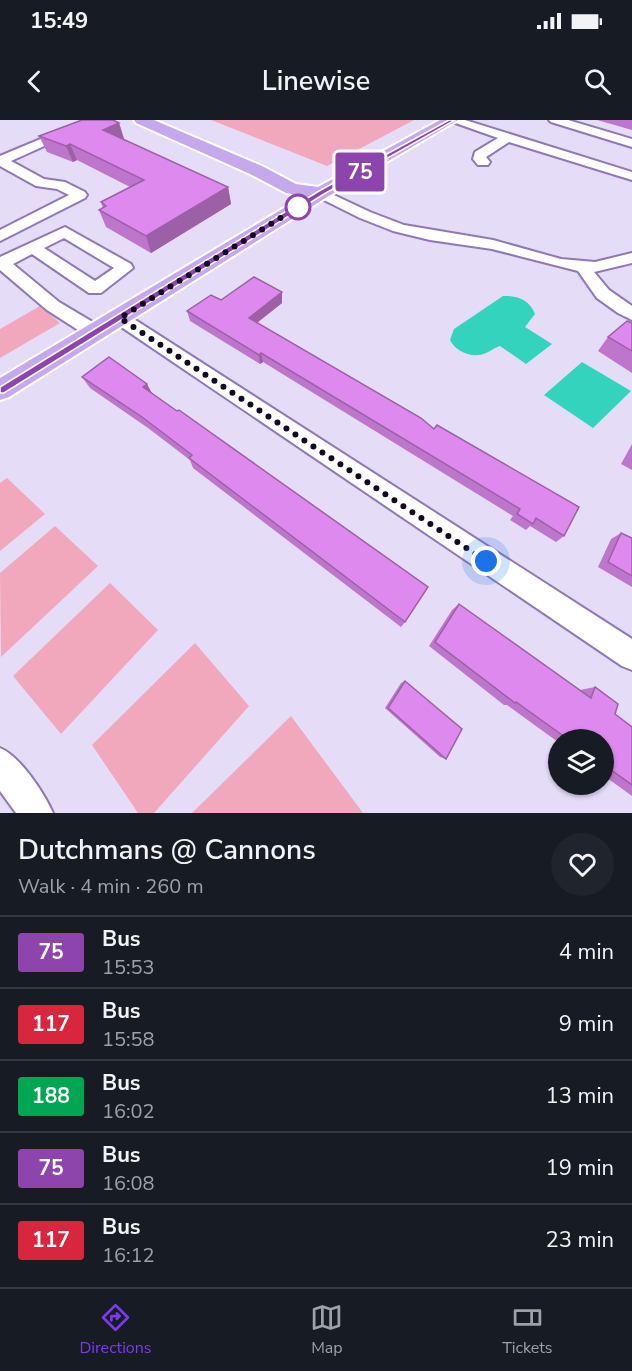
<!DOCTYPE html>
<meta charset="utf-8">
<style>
:root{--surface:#171b24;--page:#20242c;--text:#f1f3f6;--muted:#9ea1a6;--line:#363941;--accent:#7c3aed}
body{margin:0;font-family:"Nunito Sans",sans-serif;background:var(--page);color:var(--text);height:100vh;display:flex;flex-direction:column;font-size:22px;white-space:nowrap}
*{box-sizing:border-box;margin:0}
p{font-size:20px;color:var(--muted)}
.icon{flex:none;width:33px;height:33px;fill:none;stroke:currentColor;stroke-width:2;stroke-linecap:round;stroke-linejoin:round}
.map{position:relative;height:693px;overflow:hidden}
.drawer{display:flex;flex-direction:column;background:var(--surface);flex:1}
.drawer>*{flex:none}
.badge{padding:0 12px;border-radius:4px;font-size:21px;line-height:39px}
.buttons{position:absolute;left:548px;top:609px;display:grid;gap:12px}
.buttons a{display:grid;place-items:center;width:66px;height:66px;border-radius:50%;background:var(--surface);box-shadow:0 2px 4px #0004;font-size:30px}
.you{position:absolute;width:30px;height:30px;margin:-15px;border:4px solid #fff;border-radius:50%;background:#1a73e8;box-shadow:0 0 0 9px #1a73e833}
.map>.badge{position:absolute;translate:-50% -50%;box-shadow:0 0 0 3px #fff}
.round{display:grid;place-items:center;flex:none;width:63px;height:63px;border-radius:32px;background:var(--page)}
.overview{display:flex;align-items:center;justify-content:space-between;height:102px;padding:0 18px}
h1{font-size:28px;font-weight:600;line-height:45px}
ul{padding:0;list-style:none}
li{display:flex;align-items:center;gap:18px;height:72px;padding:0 18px;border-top:2px solid var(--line)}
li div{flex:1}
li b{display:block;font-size:22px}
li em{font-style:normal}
li .badge{min-width:66px;font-weight:700;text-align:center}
.status{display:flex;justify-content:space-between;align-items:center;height:42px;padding:0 30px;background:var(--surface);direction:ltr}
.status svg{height:16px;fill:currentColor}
header{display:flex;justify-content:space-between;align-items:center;height:78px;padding:0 18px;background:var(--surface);font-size:27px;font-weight:600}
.dock{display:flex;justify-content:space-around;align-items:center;height:84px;border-top:2px solid var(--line);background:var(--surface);font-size:16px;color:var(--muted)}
.dock a{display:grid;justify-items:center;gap:3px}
.dock .on{color:var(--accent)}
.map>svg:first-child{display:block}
.green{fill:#f1a8bc}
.water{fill:#34d3bd}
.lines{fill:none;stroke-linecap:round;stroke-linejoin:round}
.minor-casing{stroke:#9078b7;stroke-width:4}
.major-casing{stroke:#fff;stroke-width:4}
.minor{fill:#fff;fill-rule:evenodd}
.major{fill:#c5a9ec;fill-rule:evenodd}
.wall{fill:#be76cc}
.shaded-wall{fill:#9b60a6}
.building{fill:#dd89ed;stroke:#9b60a6;stroke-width:1.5}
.line{fill:#8e44ad;stroke:#fff;stroke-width:1.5}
.walk{stroke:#130921;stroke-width:6;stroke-dasharray:0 10.8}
.stop-dot{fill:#fff;stroke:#8e44ad;stroke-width:3}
</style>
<div class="status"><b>15:49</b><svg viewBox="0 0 49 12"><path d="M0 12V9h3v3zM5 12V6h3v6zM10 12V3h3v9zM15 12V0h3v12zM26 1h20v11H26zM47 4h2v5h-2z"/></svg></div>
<header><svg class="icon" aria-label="back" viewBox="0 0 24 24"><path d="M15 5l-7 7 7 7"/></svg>Linewise<svg class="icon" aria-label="search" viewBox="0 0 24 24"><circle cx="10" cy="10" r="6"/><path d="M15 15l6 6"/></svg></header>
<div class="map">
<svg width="632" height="693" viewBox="0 0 632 693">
<rect width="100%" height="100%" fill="#e5dcf8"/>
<path class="green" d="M211,0H414L327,46Z
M40,186L60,203L0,238V209Z
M7,358L45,394L0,431V363Z
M55,406L98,446L1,537L0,453Z
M110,463L158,510L61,614L13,556Z
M195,523L249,586L154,693H138L92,625Z
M291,596L363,693H192Z"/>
<path class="water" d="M503,176C517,175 530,180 535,194L525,207L552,224L526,244L500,226C494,228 491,231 486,233C473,239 456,232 450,220L454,209Z
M582,242L631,271L593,308L544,275Z"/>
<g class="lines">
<g class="minor-casing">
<path id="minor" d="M86,0H102L11,41L44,59L65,62L85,72L87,75L85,78L0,121V110L69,75L57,69L36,66L0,46V36Z
M447,0H465L632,52V60L509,22L486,37L490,42L488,45H478L473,39L475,32L498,18Z
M549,0H568L632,19V27L551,2Z
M321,69L370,92L404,105L493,120L561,139L595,142L632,133V143L594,152L609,170L632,186V200L618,193L597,178L578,151L492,129L430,120L393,111L360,98L316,76L314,73Z
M65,107L131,144L133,148L101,173H89L32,134L13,144L59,182L101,207L104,212L101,217L95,218L89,217L47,190L0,150V137ZM64,118L114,148L95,161L44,128Z
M120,192L126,194L632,519V550L622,546L114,202L111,198L114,194Z
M0,628C20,636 44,673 53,693H16L0,671Z"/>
</g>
<g class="major-casing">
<path id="major" d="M134,0H154L262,46L296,64L318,67L440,0H458L327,77L9,277L0,280V258L304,76L286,73L250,54L136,3Z"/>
</g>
<use href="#minor" class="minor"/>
<use href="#major" class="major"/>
</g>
<path class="wall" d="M597,0H632V10Z
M119,3L124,19L123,20L228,67L231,84L151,133L106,107L99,90L103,88L101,82L130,67L77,40L73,42L47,32L39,16Z
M282,183L257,203L564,416L556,422L530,406L526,410L510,400L513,396L263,242L260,244L190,201L187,191Z
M632,203V253L598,231L608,217Z
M82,257L152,273L405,502L401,507L193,348L190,340L148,308L90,268Z
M632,324V350L621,344Z
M621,413L632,418V467L598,447L611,419Z
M459,484L580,570L595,567L615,594L632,607V676L603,655V620H558V622L507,585H504L429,526L452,490Z
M405,561L446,639L440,637L385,588L401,563Z"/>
<path class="shaded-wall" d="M119,3L124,19L108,26L103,10Z
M70,24L77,40L73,42L66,26Z
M228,67L231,84L151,133L146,116Z
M282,172V183L250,208L249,198Z
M261,233L263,242L260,244L259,235Z
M147,264L153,275L143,267Z"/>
<path class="building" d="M82,0H113L119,3L103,10L228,67L146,116L99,90L106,86L101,82L144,60L70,24L66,26L39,16Z
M254,157L282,172L249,198L421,298L434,309L437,305L579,387L564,416L536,398L533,404L517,394L520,389L261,233L259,235L187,191L211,175L221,180Z
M627,201L632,203V231L608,217Z
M109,237L147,264L143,267L177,291L179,290L428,467L405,502L189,338L192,335L142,297L82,257Z
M621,413L632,418V456L608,442Z
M459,484L591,578L595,567L618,584L615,594L632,607V665L603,644V620H569L516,582L515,583L435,522Z
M405,561L462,609L446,639L388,588Z"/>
<path class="line" d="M449,0H455L324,74L4,273H0V267L319,71Z"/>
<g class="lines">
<path class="walk" d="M298,87L303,84L120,198L486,441"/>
</g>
<circle class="stop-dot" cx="298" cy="87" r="12"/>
</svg>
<div class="buttons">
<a><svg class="icon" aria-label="layers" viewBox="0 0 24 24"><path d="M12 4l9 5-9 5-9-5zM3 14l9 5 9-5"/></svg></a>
</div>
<div class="you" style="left:486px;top:441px"></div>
<b class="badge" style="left:360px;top:52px;background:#8e44ad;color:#fff">75</b>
</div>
<section class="drawer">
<div class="overview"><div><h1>Dutchmans @ Cannons</h1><p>Walk · 4 min · 260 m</p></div><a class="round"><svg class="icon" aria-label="heart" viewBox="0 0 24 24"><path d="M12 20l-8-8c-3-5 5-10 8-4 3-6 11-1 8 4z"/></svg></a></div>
<ul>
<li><span class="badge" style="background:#8e44ad;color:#fff">75</span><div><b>Bus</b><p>15:53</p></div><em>4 min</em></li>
<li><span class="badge" style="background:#d7263d;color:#fff">117</span><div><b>Bus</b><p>15:58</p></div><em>9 min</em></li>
<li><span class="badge" style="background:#00a651;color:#fff">188</span><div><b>Bus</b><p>16:02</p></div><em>13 min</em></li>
<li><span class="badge" style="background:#8e44ad;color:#fff">75</span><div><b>Bus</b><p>16:08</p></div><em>19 min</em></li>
<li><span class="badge" style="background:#d7263d;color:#fff">117</span><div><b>Bus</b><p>16:12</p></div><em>23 min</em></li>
</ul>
</section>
<nav class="dock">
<a class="on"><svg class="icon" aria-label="directions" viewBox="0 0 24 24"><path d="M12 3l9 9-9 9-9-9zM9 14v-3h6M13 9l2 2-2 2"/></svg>Directions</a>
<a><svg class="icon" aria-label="map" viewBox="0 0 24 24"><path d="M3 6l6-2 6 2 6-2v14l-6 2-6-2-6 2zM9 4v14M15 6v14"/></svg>Map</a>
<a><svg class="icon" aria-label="tickets" viewBox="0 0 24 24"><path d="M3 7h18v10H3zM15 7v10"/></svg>Tickets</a>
</nav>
